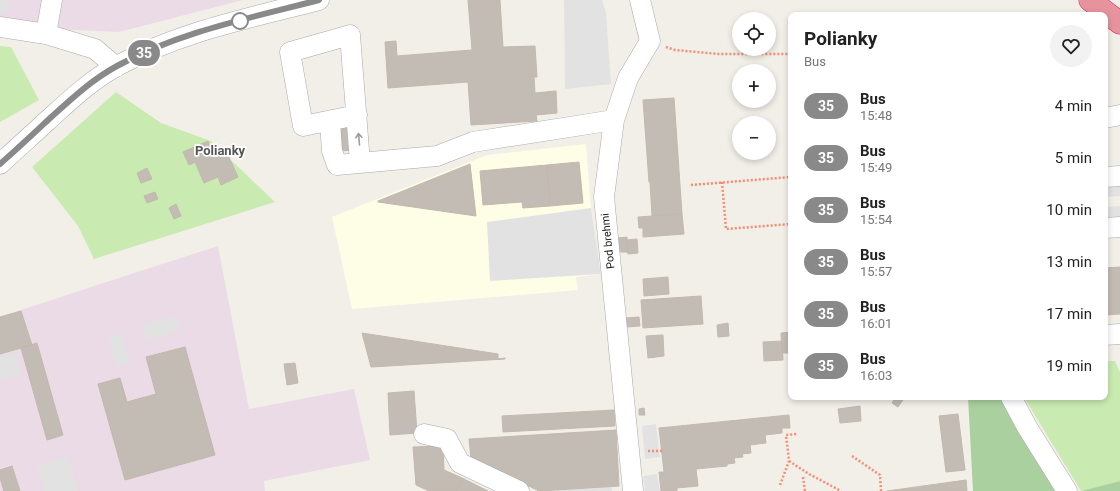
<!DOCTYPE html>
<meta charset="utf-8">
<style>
:root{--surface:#fff;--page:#f2f2f2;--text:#222;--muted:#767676}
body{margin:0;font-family:Roboto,sans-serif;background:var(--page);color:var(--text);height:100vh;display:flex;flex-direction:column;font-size:15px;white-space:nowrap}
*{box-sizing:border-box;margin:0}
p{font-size:13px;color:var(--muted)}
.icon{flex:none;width:22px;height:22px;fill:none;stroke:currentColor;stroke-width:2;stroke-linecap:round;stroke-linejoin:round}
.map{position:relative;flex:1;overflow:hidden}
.panel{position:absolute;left:788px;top:12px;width:320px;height:388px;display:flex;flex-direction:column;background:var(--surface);border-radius:8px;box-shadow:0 2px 6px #0003}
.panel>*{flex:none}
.badge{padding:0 8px;border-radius:13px;font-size:14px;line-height:26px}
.controls{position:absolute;left:732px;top:12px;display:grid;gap:8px}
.controls a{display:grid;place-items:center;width:44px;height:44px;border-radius:50%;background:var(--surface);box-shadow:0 2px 6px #0003;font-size:20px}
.map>.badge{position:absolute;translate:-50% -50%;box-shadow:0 0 0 2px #fff}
.round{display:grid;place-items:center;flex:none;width:42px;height:42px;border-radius:21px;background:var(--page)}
.summary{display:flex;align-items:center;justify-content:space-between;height:68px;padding:0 16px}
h1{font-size:19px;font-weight:700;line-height:30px}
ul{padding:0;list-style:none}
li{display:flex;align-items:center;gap:12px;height:52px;padding:0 16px}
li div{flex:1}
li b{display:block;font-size:15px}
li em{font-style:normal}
li .badge{min-width:44px;font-weight:700;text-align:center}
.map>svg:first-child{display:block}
.industrial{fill:#ebdbe7}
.education{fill:#fdfee5}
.grass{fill:#c9eab1}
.forest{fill:#aad09f}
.parking{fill:#e2e2e2}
.building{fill:#c3bcb5;stroke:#c3b8ab}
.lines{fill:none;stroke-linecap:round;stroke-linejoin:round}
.minor-casing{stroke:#a9a9a9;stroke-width:21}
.highway-casing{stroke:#d92d5b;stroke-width:23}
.path{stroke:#f78c74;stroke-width:2.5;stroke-dasharray:2 2;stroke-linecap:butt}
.minor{stroke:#fff;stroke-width:20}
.highway{stroke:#e6939d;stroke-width:22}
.oneway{stroke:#9c9c9c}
.line-casing{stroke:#fff;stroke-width:9}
.line{stroke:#898989;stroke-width:6}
.stop-dot{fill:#fff;stroke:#898989;stroke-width:2}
.labels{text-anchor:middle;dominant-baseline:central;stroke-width:3.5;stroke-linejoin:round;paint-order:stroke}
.street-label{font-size:11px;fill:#222;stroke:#fff}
.quarter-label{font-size:13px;font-weight:bold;fill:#555;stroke:#fff}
</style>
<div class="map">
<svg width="1120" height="491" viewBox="0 0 1120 491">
<rect width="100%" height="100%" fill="#f2efe9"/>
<path class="industrial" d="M0,0H243L119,32L30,28L0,23Z
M218,246L249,409L354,389L370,460L264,481L265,491H0V317L94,286Z"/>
<path class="education" d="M586,144L591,208L601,274L576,277L578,290L352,309L332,217L487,155Z"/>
<path class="grass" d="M0,46L11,47L39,100L0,122Z
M116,92L161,123L211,141L275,202L94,259L78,226L32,167Z
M1105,361H1115L1120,372V481L1081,491L1025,399L1027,397H1105Z"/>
<path class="forest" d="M968,397H1002L1056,491H973Z
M1120,481V491H1081Z"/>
<path class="parking" d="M0,0H9L7,14L0,13Z
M564,0H602L606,13L611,84L565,89Z
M1120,181V196L1105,197V182Z
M1120,206V220L1105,221V207Z
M591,208L601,274L490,281L487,222Z
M176,316L180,330L147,340L143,324Z
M122,333L130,362L116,366L108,338Z
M15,352L22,373L0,380V357Z
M656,424L660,457L645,459L642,426Z
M68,457L78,491H44L36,466Z
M657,474L660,491H645L643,476Z
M611,486L612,491H557V489Z"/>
<path class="building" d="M468,0H500L503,47L535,46L537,77H534L535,93L556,91L557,113L536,115L537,121L471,125L468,82L388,88L385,42L396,41L397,56L472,50Z
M674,98L682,214L652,216L650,182H649L643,100Z
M351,125L353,150L340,151L338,126Z
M208,141L210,147L215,144L217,150L220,149L224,157L228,155L238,177L221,185L218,177L204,183L195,162L189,165L183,152Z
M579,162L583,203L550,206L547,165Z
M470,164L476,216L378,202V201Z
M547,165L550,206L523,208L522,202L483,205L480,171Z
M147,168L152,179L141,183L137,173Z
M155,192L158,199L147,203L144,196Z
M176,204L181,216L174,219L169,208Z
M682,214L684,234L643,237V228H639L638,217Z
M627,237L628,252H619L618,238Z
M637,239L638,253L628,254L627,240Z
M1120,267V314L1105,315V268Z
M668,277L669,294L644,296L643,279Z
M701,296L703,324L643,328L641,300Z
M21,311L32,345L0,354V317Z
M639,317L640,326L626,327V318Z
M728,323L729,336L718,337L717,325Z
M791,332V353H782L781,333Z
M362,333L498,354V359L505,358V359L371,367Z
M663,335L664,356L648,358L646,336Z
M782,341L783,360L764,361L763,342Z
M37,343L63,435L47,440L21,348Z
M185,347L215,455L125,480L98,384L120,378L127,402L156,394L146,357Z
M295,363L298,383L287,385L284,364Z
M414,391L417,433L390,435L388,393Z
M896,397H905L898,407L892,403Z
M860,406L861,421L840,423L838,409Z
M644,408L645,415H639V409Z
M614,410L615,426L503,432L502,416Z
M958,414L965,470L946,472L939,416Z
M789,415L790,428H782V433L765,435L766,443L750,445L751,453L742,454L743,457L734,458L735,463L727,464V466L696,469L698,486L677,488V491H661L659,472H664L659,428Z
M616,430L619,486L539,491L471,458L469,439Z
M443,446L444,470L462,478L456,491H429L416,485L413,447Z
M12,466L20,491H4L0,478V470Z
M462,478L488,491H456Z
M966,480L967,491H887Z"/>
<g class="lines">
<g class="minor-casing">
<path id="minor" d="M0,27L46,34L95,49L116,67
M46,34L52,0
M357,115L303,126L290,52L350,35L360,163
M1105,118L1120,115
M330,121L332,151L337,165L437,156L473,142L614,120
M0,164C16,149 32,135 47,121C69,101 91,80 117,66C179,32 250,18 319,0
M1105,177L1120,176
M1105,228L1120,227
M1105,335L1120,334
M1011,397L1027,427L1067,491
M424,434L447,439L460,463L519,491
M633,491L604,197L614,120L628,78L650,41L640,0"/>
</g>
<g class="highway-casing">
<path id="highway" d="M1090,0L1120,23"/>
</g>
<path class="path" d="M666,47L675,50L719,54H791
M722,182L726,229L791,224
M691,185L791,177
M648,451H662
M852,456L880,475L881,491
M789,461L809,474L841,491
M803,477L805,491
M780,485L789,461L786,435L797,434"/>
<use href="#minor" class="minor"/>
<use href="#highway" class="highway"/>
</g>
<defs><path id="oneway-shaft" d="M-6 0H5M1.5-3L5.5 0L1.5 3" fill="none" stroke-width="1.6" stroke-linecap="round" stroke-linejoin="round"/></defs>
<use class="oneway" href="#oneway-shaft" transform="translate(359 139) rotate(-95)"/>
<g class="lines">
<g class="line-casing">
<path id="line" d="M0,164C16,150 32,135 47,121C69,101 91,80 117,66C179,32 250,18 319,0"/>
</g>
<use href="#line" class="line"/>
</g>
<circle class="stop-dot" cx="240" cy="21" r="8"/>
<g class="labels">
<g class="street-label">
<text transform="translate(608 241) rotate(-96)">Pod brehmi</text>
</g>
<g class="quarter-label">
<text x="220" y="150">Polianky</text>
</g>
</g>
</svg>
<div class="controls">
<a><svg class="icon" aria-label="locate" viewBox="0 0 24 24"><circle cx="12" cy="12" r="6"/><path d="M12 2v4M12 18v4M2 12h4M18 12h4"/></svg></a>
<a>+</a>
<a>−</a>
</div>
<b class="badge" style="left:144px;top:53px;background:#898989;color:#fff">35</b>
<section class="panel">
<div class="summary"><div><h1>Polianky</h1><p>Bus</p></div><a class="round"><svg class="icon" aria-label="heart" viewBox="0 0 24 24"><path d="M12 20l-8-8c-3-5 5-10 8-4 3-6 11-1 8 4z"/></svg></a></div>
<ul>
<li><span class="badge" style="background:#898989;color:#fff">35</span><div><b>Bus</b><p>15:48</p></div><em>4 min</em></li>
<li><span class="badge" style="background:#898989;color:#fff">35</span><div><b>Bus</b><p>15:49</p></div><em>5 min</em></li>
<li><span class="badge" style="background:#898989;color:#fff">35</span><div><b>Bus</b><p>15:54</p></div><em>10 min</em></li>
<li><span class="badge" style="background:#898989;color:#fff">35</span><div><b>Bus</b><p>15:57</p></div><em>13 min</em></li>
<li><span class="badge" style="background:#898989;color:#fff">35</span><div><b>Bus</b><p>16:01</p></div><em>17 min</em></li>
<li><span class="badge" style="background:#898989;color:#fff">35</span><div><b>Bus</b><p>16:03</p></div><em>19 min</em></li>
</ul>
</section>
</div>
